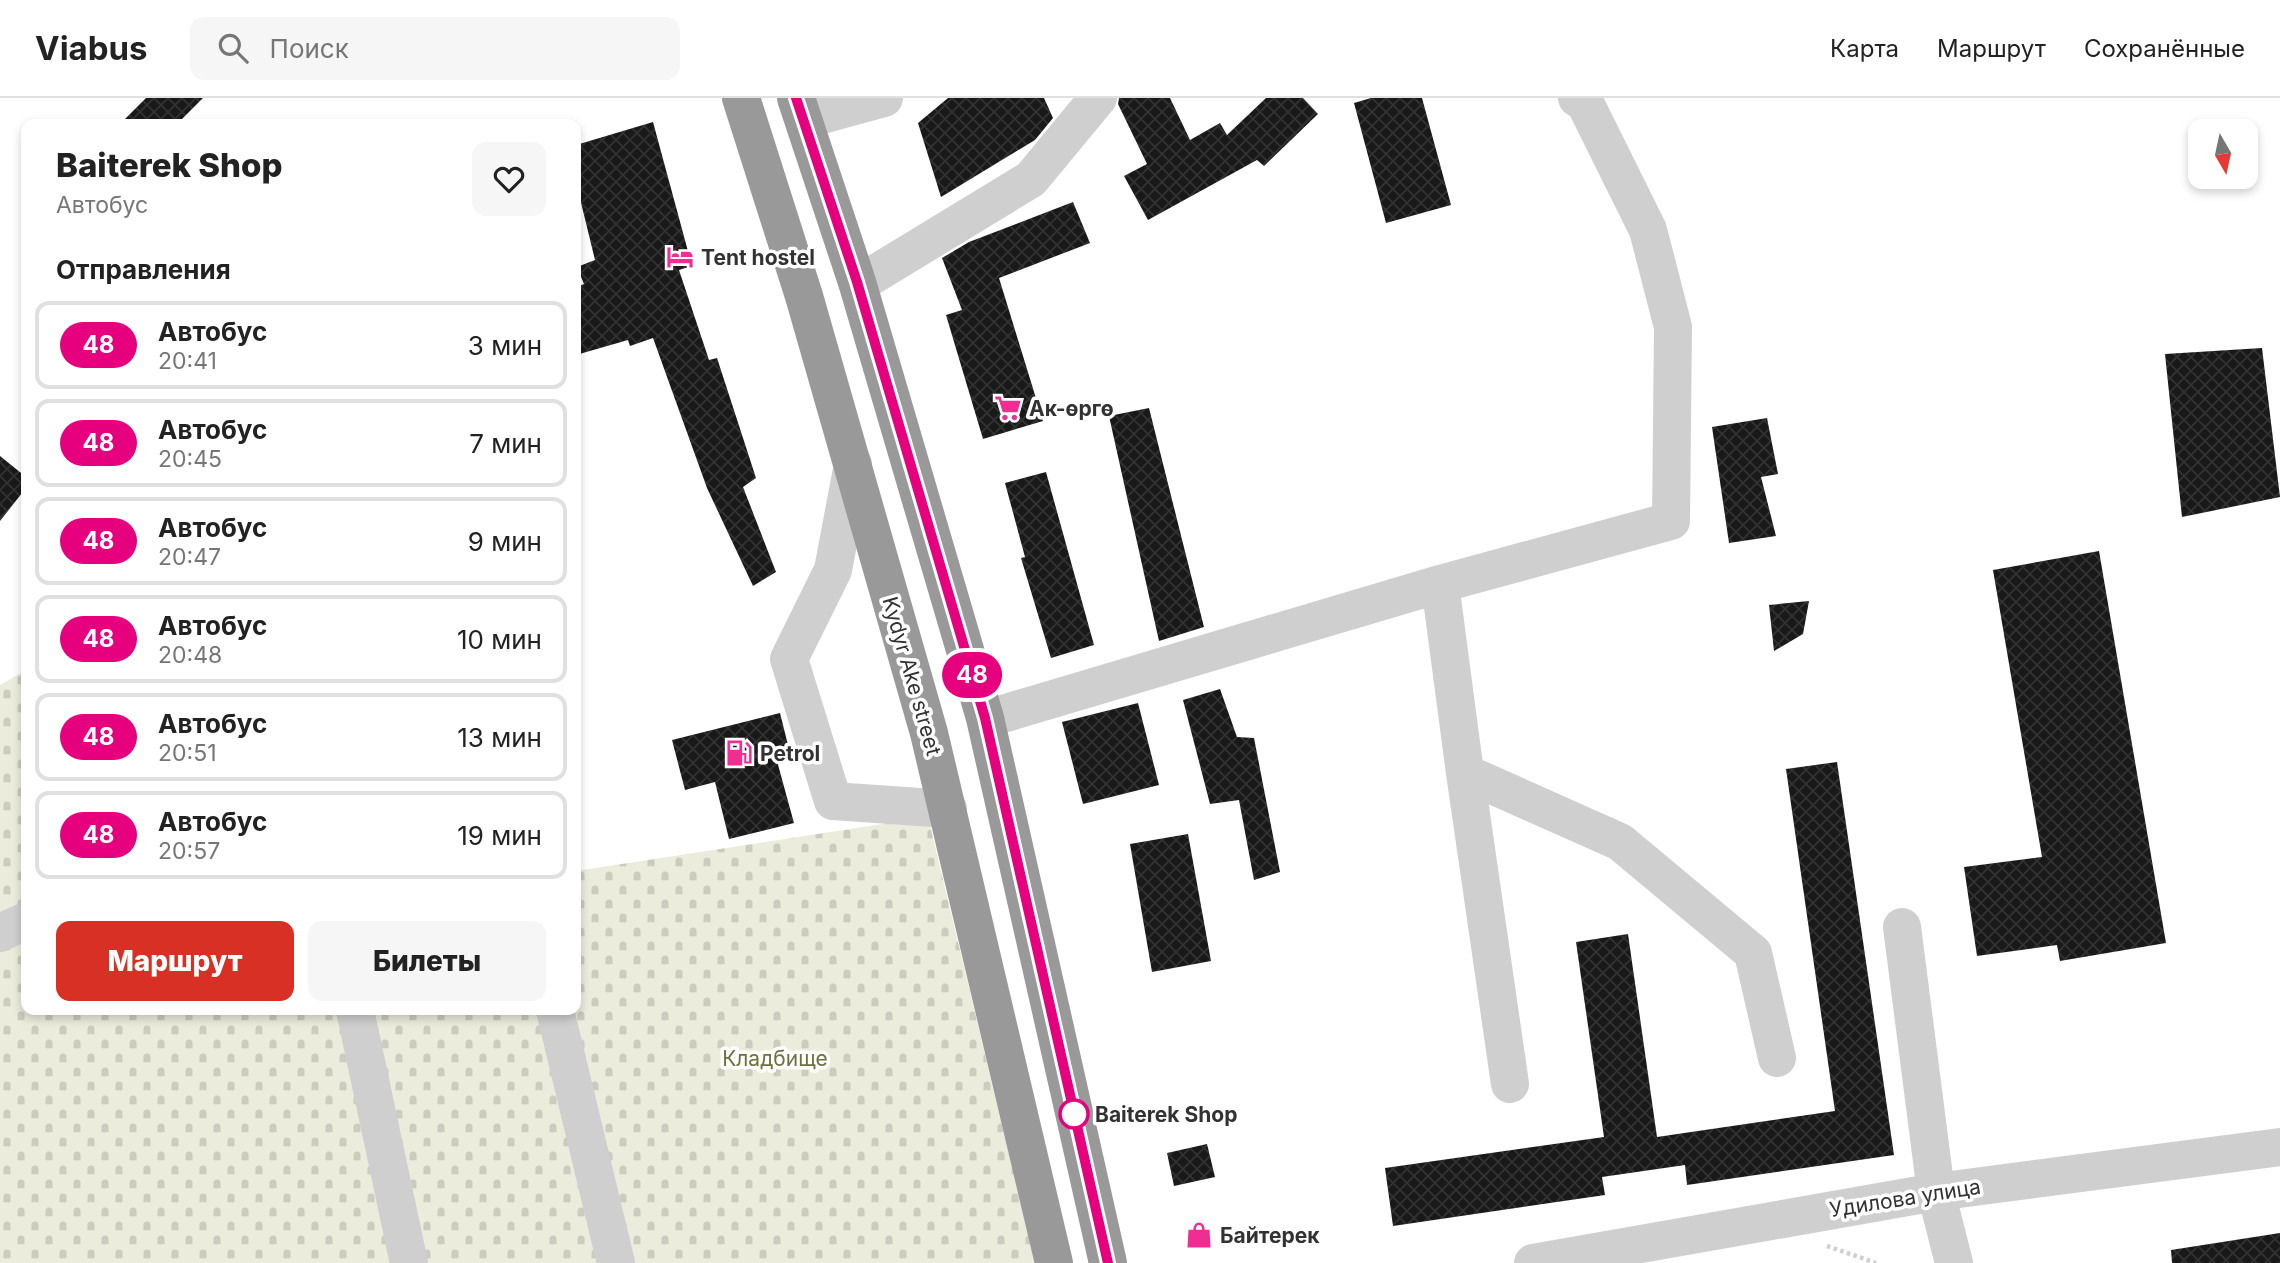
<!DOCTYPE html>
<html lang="ru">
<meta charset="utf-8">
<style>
:root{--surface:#fff;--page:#f6f6f6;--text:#222;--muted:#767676;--line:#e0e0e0;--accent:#d93025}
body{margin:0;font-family:Inter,sans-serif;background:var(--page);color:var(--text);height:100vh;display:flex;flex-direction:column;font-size:26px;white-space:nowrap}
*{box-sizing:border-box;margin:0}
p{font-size:23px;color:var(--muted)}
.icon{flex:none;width:38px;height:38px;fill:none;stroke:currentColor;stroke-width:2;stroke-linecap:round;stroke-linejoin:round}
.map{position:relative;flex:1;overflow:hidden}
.side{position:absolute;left:21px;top:21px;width:560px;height:896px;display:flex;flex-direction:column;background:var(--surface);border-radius:14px;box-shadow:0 4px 10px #0003}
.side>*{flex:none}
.badge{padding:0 14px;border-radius:23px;font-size:24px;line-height:46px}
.needle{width:46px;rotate:171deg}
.tools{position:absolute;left:2188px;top:21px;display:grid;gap:14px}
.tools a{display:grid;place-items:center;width:70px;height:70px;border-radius:14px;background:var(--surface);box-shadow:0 4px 10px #0003;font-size:35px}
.map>.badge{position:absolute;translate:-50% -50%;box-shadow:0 0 0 4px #fff}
h2{padding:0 35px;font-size:26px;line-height:63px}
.round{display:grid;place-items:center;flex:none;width:74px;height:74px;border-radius:14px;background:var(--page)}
.headline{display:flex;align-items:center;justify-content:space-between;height:119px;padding:0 35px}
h1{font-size:33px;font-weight:800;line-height:52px}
.button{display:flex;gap:14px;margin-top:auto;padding:14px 35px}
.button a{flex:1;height:80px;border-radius:14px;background:var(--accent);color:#fff;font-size:28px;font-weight:800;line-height:80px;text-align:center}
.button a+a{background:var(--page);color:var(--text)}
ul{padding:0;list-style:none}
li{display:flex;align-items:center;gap:21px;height:88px;margin:0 14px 10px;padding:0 21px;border:4px solid var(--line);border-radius:14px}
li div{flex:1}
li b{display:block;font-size:26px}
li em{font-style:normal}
li .badge{min-width:77px;font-weight:700;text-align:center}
header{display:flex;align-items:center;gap:42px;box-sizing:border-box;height:98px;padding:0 35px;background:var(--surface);border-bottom:2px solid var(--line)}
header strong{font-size:33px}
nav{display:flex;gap:38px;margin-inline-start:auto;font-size:24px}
.search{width:490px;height:63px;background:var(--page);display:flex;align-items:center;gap:18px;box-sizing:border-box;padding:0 24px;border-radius:14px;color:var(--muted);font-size:26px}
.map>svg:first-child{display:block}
.cemetery{fill:url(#cemetery-stones)}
.building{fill:url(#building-cross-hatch)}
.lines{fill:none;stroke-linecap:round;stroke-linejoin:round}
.path{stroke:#cfcfcf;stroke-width:4.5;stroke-dasharray:3.5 3.5;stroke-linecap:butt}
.minor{stroke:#cfcfcf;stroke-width:38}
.highway{stroke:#999;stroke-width:38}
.line-casing{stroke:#fff;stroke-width:16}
.line{stroke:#e6007e;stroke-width:10}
.stop-dot{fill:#fff;stroke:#e6007e;stroke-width:3.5}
.labels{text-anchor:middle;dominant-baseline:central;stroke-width:7;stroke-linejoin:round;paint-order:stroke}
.poi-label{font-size:21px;font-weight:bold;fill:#323232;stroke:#fff;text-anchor:start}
.street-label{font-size:21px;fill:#323232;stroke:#fff}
.park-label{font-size:21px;fill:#6d723c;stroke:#fff}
.stop-label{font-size:21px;font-weight:bold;fill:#323232;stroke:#fff;text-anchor:start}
</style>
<header>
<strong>Viabus</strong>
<div class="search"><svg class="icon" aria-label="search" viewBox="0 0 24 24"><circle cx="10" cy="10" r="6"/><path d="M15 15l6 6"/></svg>Поиск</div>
<nav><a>Карта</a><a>Маршрут</a><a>Сохранённые</a></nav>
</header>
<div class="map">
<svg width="2280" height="1165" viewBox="0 0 2280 1165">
<defs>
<pattern id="cemetery-stones" width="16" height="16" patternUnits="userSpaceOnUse" patternTransform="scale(1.75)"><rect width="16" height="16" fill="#ececdd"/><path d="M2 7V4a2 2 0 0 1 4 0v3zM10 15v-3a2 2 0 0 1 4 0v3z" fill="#cbcbbe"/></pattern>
<pattern id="building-cross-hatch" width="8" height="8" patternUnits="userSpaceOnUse" patternTransform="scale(1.75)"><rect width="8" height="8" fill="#191919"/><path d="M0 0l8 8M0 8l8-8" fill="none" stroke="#323232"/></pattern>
</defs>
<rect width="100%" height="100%" fill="#fff"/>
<path class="cemetery" d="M26,572V912H576V773L928,719L1035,1165H0V587Z"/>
<path class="building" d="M146,0H203L177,26H120Z
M948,0H1044L1053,20L1035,42L941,99L918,25Z
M1119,0H1170L1190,42L1220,25L1227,37L1266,0H1303L1318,16L1264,68L1257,62L1148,122L1124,78L1147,66L1118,6Z
M1371,0H1422L1451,107L1386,125L1354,5Z
M653,24L692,168L679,172L709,262L717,260L756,380L743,389L776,474L753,488L707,390L653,240L630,248L628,242L576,257V189L584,186L577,169L595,162L576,84V47Z
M1073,104L1090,145L999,180L1043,323L983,341L946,217L962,212L942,160L969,144Z
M2262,250L2280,399L2182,419L2165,256Z
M1149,310L1204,529L1159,543L1109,318Z
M1767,320L1778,376L1761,379L1776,438L1729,445L1712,329Z
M0,358L26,379V390L0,423Z
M1046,374L1094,547L1051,560L1021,460L1025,459L1005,385Z
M2099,453L2166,845L2060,863L2057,847L1977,858L1964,769L2042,759L1993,472Z
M1809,503L1803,536L1774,553L1769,507Z
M1220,591L1237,639L1254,640L1280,774L1254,782L1239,702L1210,706L1183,602Z
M1138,605L1159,687L1083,706L1062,624Z
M780,615L791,659L777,663L794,725L729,741L715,684L685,692L672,642Z
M1837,664L1894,1057L1687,1087L1685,1067L1602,1079L1605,1097L1393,1128L1385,1070L1604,1039L1576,844L1628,836L1657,1039L1835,1013L1786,671Z
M1188,736L1211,863L1152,874L1130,746Z
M1207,1046L1215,1079L1174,1088L1167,1055Z
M2280,1135V1165H2172L2171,1152Z"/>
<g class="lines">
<path class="path" d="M1827,1148L1876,1165"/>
<path class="minor" d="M804,22L884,0
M857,184L870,179L1031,81L1098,0
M853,366L833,472L789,561L833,703L948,711
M1440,486L1465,675L1510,986
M985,620L1006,615L1440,486L1671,423L1673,229L1648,132L1585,5L1577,0
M1465,675L1620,744L1753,855L1777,960
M1902,829L1936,1094L1954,1165
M0,835L26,823
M355,912L409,1165
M555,912L616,1165
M1533,1165L1936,1094L2280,1049"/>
<path class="highway" d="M741,0L804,198L929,635L1054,1165
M796,0L857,184L985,620L1108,1165"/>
</g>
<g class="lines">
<g class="line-casing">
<path id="line" d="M796,0L857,184L985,620L1108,1165"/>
</g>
<use href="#line" class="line"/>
</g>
<defs>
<g id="hotel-bare" transform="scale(2.1)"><path d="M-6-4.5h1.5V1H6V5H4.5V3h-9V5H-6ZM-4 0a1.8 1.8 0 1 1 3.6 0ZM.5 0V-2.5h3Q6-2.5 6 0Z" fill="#f02e91" stroke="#fff" stroke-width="2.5" paint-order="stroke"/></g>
<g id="supermarket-bare" transform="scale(2.1)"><path d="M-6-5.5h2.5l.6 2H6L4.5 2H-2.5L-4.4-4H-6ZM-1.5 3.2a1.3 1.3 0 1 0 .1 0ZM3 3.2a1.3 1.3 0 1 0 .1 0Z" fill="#f02e91" stroke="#fff" stroke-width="2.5" paint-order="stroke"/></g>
<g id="fuel-bare" transform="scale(2.1)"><path d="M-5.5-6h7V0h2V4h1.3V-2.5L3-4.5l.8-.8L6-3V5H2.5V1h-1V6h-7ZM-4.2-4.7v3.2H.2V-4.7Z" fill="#f02e91" stroke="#fff" stroke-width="2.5" paint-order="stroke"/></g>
<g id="shop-bare" transform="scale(2.1)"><path d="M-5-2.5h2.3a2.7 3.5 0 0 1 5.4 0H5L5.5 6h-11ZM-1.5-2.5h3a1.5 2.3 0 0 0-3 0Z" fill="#f02e91" stroke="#fff" stroke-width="2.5" paint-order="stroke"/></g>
</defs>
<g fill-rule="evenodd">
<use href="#hotel-bare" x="680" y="159"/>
<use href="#supermarket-bare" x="1008" y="310"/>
<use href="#fuel-bare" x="739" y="655"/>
<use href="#shop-bare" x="1199" y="1137"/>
</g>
<circle class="stop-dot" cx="1074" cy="1016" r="14"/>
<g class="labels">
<g class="poi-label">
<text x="701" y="159">Tent hostel</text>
<text x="1029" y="310">Ак-өргө</text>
<text x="760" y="655">Petrol</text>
<text x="1220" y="1137">Байтерек</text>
</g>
<g class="street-label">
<text transform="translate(912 578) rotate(74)">Kydyr Ake street</text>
<text transform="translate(1905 1100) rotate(-9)">Удилова улица</text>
</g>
<g class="park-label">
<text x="775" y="960">Кладбище</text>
</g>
<g class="stop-label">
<text x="1095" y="1016">Baiterek Shop</text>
</g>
</g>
</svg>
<div class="tools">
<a><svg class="needle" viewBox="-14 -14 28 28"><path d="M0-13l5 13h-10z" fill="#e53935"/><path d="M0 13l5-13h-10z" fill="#767676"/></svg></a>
</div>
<b class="badge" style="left:972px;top:577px;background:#e6007e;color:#fff">48</b>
<section class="side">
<div class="headline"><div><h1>Baiterek Shop</h1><p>Автобус</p></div><a class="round"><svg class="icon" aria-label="heart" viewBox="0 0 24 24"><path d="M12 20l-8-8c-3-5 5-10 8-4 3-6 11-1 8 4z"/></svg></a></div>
<h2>Отправления</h2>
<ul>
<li><span class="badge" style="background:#e6007e;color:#fff">48</span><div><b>Автобус</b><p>20:41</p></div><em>3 мин</em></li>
<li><span class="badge" style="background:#e6007e;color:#fff">48</span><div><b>Автобус</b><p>20:45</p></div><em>7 мин</em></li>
<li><span class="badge" style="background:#e6007e;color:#fff">48</span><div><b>Автобус</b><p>20:47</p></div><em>9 мин</em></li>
<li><span class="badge" style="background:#e6007e;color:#fff">48</span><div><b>Автобус</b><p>20:48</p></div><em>10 мин</em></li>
<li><span class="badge" style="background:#e6007e;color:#fff">48</span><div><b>Автобус</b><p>20:51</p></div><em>13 мин</em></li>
<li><span class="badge" style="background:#e6007e;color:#fff">48</span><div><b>Автобус</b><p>20:57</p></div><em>19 мин</em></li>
</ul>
<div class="button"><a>Маршрут</a><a>Билеты</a></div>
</section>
</div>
